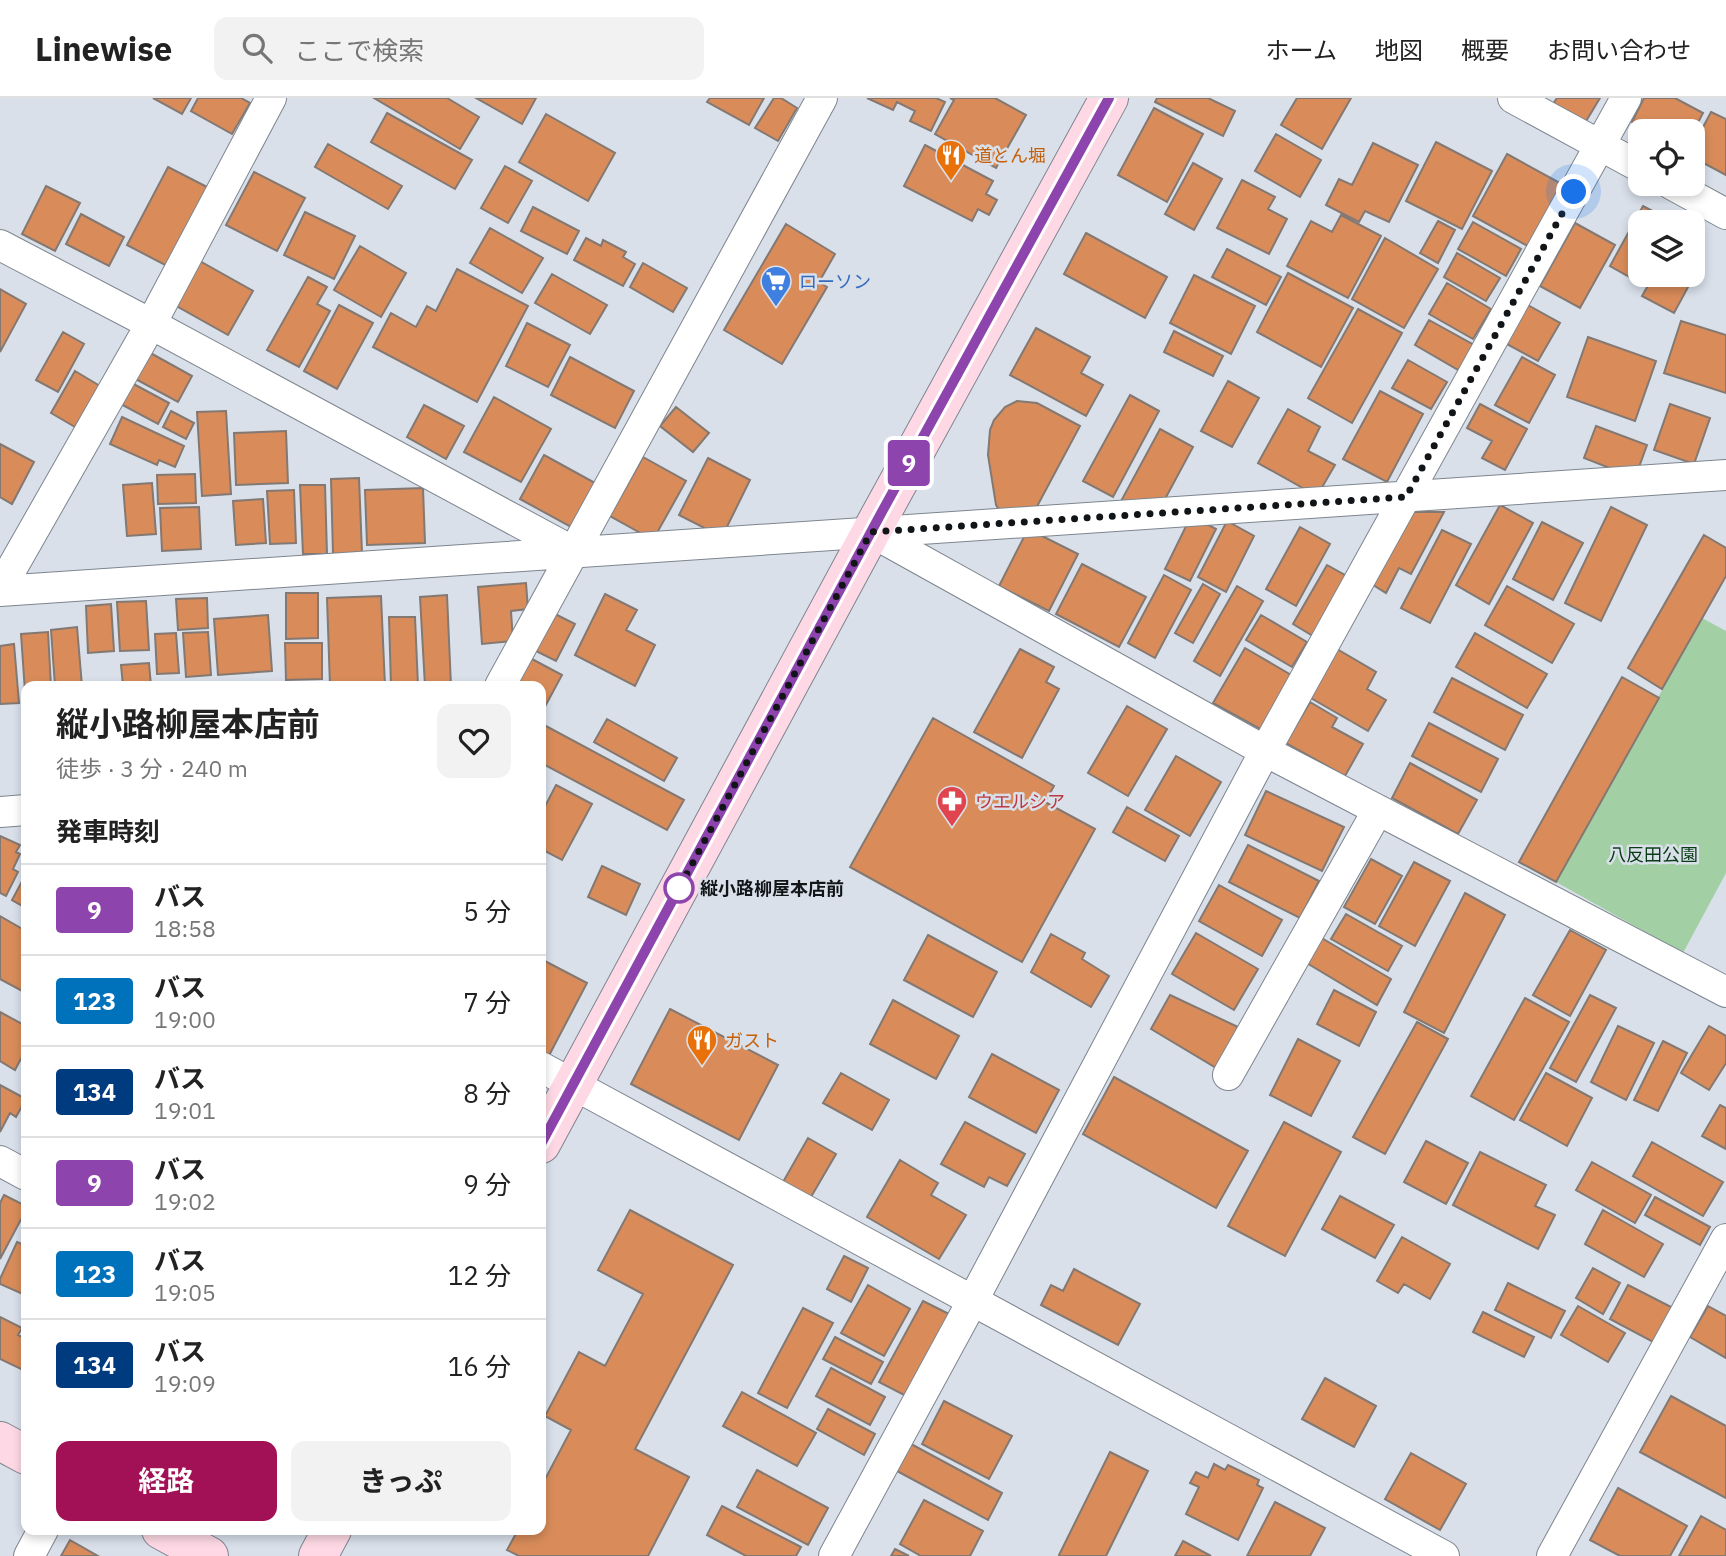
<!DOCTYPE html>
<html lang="ja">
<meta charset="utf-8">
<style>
:root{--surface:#fff;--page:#f2f2f2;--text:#222;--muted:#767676;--line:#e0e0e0;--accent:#a21055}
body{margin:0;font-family:"IBM Plex Sans","Noto Sans JP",sans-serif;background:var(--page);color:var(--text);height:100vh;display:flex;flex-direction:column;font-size:26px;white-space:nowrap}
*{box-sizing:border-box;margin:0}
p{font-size:23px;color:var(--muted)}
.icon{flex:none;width:38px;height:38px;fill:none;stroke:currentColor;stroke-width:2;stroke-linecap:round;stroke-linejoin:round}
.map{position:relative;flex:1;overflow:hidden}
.side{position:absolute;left:21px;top:583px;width:525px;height:854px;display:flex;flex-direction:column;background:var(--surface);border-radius:14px;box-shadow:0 4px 10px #0003}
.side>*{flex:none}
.badge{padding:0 14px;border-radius:5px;font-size:24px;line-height:46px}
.buttons{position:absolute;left:1628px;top:21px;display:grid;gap:14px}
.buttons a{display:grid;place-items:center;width:77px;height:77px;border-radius:14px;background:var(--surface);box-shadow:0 4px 10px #0003;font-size:35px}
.you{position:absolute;width:35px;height:35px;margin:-18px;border:5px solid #fff;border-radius:50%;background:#1a73e8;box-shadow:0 0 0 10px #1a73e833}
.map>.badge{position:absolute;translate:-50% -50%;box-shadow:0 0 0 4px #fff}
h2{padding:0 35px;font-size:26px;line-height:63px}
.round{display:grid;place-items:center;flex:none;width:74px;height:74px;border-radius:14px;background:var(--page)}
.summary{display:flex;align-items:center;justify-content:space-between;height:119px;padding:0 35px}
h1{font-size:33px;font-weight:700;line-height:52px}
.primary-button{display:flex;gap:14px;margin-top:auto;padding:14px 35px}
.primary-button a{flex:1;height:80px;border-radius:14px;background:var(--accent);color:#fff;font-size:28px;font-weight:700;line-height:80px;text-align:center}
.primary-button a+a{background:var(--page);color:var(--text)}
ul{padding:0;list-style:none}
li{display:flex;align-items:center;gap:21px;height:91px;padding:0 35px;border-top:2px solid var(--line)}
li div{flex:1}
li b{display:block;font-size:26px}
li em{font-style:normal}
li .badge{min-width:77px;font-weight:700;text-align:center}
header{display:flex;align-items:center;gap:42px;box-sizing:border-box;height:98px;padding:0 35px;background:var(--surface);border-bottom:2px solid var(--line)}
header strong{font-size:33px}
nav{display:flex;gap:38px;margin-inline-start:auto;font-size:24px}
.search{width:490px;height:63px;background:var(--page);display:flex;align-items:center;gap:18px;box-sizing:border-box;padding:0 24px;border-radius:14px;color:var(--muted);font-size:26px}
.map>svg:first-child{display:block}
.green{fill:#a3cfa5}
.building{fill:#d98c5a;stroke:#837872;stroke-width:2}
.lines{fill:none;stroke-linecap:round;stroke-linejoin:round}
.street-casing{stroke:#7e858e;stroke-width:32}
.secondary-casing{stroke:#7e858e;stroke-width:40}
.street{stroke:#fff;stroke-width:30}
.secondary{stroke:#fed9e5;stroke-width:38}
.line-casing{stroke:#fff;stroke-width:16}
.line{stroke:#8e44ad;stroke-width:10}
.walk{stroke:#121518;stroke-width:7;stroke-dasharray:0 12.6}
.stop-dot{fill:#fff;stroke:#8e44ad;stroke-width:3.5}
.labels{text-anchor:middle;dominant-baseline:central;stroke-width:5;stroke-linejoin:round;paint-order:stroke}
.food-label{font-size:18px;fill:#c56008;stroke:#d9e0ea;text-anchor:start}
.shop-label{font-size:18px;fill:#366cbe;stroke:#d9e0ea;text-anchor:start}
.health-label{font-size:18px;fill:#be3a42;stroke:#d9e0ea;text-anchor:start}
.park-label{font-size:18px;fill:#093c13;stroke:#d9e0ea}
.stop-label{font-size:18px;font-weight:bold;fill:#121518;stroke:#d9e0ea;text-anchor:start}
</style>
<header>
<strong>Linewise</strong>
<div class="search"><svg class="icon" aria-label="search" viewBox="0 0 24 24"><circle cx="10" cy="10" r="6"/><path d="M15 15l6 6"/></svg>ここで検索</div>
<nav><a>ホーム</a><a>地図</a><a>概要</a><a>お問い合わせ</a></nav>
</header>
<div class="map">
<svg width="1726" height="1458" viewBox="0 0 1726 1458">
<rect width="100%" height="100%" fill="#d9e0ea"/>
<path class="green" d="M1702,520L1726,533V775L1683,855L1556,784Z"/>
<path class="building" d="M153,0H191L182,16Z
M198,0H241L250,5L232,36L191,13Z
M374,0H447L479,19L460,51Z
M476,0H536L522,26Z
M710,0H764L749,27L707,4Z
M774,0H781L797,10L778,43L755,30Z
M867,0H936L945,4L931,33L910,23L915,13L897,4L893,12Z
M950,0H995L1026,17L996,70L935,36L954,2Z
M1157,0H1208L1235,13L1223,38L1155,4Z
M1297,0H1351L1322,51L1281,27Z
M1557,0H1600L1585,25L1553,6Z
M1644,0H1675L1703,15L1692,36V33H1649L1632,24Z
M1154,10L1203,36L1167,104L1118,77Z
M1711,14L1726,21V77L1692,59V50Z
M387,15L472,62L455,91L371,44Z
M546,16L615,55L588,103L519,64Z
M1276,36L1321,62L1300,99L1255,73Z
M1436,44L1492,73L1462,131L1406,103Z
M1373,45L1418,67L1389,124L1365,113L1359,124L1326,107L1339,81L1352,87Z
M328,46L402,88L388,111L315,69Z
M925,47L993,83L986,96L997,102L989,117L978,111L972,123L904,88Z
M1507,56L1569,90L1535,152L1473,118Z
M1193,65L1222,81L1194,132L1165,116Z
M505,68L532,83L508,125L481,110Z
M168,69L209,90L167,168L127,147Z
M254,74L305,100L277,153L226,127Z
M1242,82L1275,99L1268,111L1287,121L1269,156L1217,130Z
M46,88L80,105L55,153L22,136Z
M1643,108L1673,124H1640V177H1645L1640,185L1610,168Z
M533,109L579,133L567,156L521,133Z
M305,114L355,138L334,181L284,157Z
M81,116L124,139L109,168L66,146Z
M1341,117L1381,138L1348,200L1287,168L1311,123L1332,134Z
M1438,123L1455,132L1438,165L1420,155Z
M1473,124L1521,151L1506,178L1458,151Z
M1575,125L1615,147L1580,210L1540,188Z
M786,126L835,156L819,184L827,189L782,266L724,232Z
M490,130L543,160L522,195L470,165Z
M1086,135L1167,179L1145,220L1064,176Z
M586,140L601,148L603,142L626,154L623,159L635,166L623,188L574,162Z
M1385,140L1438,171L1404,230L1352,201Z
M360,148L406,175L381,219L334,192Z
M1227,151L1281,179L1266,207L1212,179Z
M1457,155L1500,180L1486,203L1444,179Z
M1692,159L1701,165L1674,215L1642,198L1654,177H1692Z
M198,162L253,193L228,237L173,206Z
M643,165L687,190L673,214L630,189Z
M457,171L528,208L477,304L373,249L391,215L416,229L427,208L436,213Z
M1288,175L1353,210L1321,269L1257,234Z
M552,176L607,207L590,236L535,205Z
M1194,177L1255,208L1231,256L1170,225Z
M308,179L327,189L317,206L330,213L299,269L267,252Z
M1447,185L1491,211L1473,241L1429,216Z
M0,191L26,206L0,254Z
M1526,206L1560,225L1538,263L1505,245Z
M339,207L373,225L337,291L304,273Z
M1358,211L1402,235L1352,325L1308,300Z
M1429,222L1474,247L1460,273L1415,247Z
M1681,223L1726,237V295L1664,275Z
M527,225L570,247L548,289L506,268Z
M1036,230L1090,259L1081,275L1103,287L1086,318L1010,277Z
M1174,233L1223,258L1213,278L1164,254Z
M63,234L84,246L58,294L36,282Z
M1588,239L1656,263L1635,323L1567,299Z
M145,252L192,278L178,304L130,278Z
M570,259L634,293L615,330L551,297Z
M1522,259L1555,277L1529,325L1495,307Z
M1408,262L1447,284L1431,311L1392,290Z
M75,273L100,288L75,329L51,315Z
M128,283L169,305L158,326L117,304Z
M1228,283L1259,300L1232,349L1201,333Z
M1380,293L1423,316L1387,384L1343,361Z
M1130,297L1159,313L1113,399L1083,383Z
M494,299L551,331L521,384L464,354Z
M1017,303L1037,305L1080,328L1034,414L1001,415L996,407L988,357L990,332L994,322L1005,309Z
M1480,306L1527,331L1505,372L1482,360L1492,343L1467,330Z
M1670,306L1710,320L1694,366L1654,352Z
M424,307L464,328L446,361L407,339Z
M676,309L709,335L693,354L660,328Z
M1288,311L1320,329L1308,353L1335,367L1317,398L1258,365Z
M171,313L194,325L186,341L163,329Z
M226,313L231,396L202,398L197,314Z
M122,319L184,348L175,369L159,362L157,367L110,346Z
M1596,328L1647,347L1635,380L1584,360Z
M1160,331L1193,349L1165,401L1120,405Z
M286,333L288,385L236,387L234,335Z
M0,346L34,364L12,406L0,399Z
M544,357L595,385L571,429L520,401Z
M643,359L686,383L653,442L610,418Z
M708,360L750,382L722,439L679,417Z
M195,376L196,405L158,406L157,377Z
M359,380L362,455L333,456L331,381Z
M152,385L156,436L127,438L123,387Z
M300,387H325L327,456H303Z
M423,390L425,445L367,447L365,392Z
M294,392L296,445L270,446L267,393Z
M263,401L266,445L236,447L233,403Z
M1500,407L1533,425L1489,506L1456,487Z
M199,409L201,451L162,453L160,410Z
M1611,409L1647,427L1601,523L1565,505Z
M1412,414H1444L1411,476L1399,470L1386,495L1373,487Z
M1191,418L1216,431L1190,483L1165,471Z
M1227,423L1254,438L1226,494L1198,479Z
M1542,424L1583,445L1553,502L1513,481Z
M1300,429L1330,446L1296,508L1266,491Z
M1028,431L1078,456L1049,513L999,488Z
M1442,432L1471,446L1430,525L1401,510Z
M1704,437L1726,450V478L1662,591L1628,570Z
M1082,466L1146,499L1119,549L1056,516Z
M1327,467L1352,481L1318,541L1293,526Z
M1164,477L1191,492L1155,560L1128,545Z
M526,485L528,511L511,513L513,543L482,546L478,489Z
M1203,486L1220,496L1193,545L1175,535Z
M1237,488L1263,503L1220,578L1194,563Z
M1507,488L1574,526L1552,565L1485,527Z
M286,495H318V540L286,541Z
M605,496L637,512L626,532L655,547L635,588L575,557Z
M447,497L451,588H425L420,499Z
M381,498L385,588H330L327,500Z
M207,500L208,530L178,532L176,501Z
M146,503L149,552L120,553L117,504Z
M111,506L114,553L88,555L86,508Z
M553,515L575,526L556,563L534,552Z
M268,517L272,573L218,577L214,521Z
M1261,517L1307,544L1292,569L1246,542Z
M389,519H415L418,588H391Z
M77,529L82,588H55L51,532Z
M48,534L51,588H26V608L21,536Z
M208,534L211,577L186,579L183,535Z
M176,535L179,575L157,576L155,536Z
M1475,535L1547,576L1527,610L1456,569Z
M285,545H322V581L286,582Z
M14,546L19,605L0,606V548Z
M1245,550L1293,578L1262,632L1213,605Z
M1020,551L1054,569L1046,584L1059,591L1022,660L974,634Z
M1337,551L1376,574L1367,591L1386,602L1368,633L1309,599Z
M530,560L562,577L541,616V588H515Z
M149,565L151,588H123L121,567Z
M1622,579L1659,600L1556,784L1519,764Z
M1452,580L1523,617L1505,652L1434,614Z
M241,585V588H216V586Z
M1310,604L1337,620L1332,629L1363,646L1345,678L1286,645Z
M1127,608L1167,631L1128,698L1088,675Z
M933,620L1054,688L1045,704L1095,731L1022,864L850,769Z
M607,621L677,660L664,683L594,644Z
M1429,625L1498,661L1481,694L1412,658Z
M544,627L684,702L667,732L541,665V633Z
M1176,658L1221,684L1190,738L1145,712Z
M1410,665L1477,702L1458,736L1392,700Z
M556,687L592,706L562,762L541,751V716Z
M1266,693L1344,729L1322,773L1245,737Z
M1127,709L1179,738L1165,763L1113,734Z
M0,738L20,747L16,754L20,756L13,771L18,774L6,798L0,795Z
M1248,747L1319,783L1300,820L1229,784Z
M1371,761L1402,778L1375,826L1344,809Z
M1414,764L1450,783L1415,848L1379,828Z
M602,768L640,786L626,817L588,799Z
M26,776V810L12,802Z
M1219,787L1282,822L1262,858L1199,823Z
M1465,795L1505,817L1444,935L1404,914Z
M1346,816L1402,848L1388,873L1331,841Z
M0,818L26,833V895L0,881Z
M1570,832L1606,852L1570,918L1533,897Z
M1196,835L1258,871L1234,912L1172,876Z
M1051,836L1085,855L1082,861L1109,878L1091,909L1031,874Z
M928,837L997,874L973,919L904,882Z
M1320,839L1391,881L1377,907L1305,864Z
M541,861L587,885L544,967L541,965Z
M1334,892L1376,914L1359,948L1317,926Z
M1170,897L1238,929L1218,971L1151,931Z
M1590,897L1616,910L1576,984L1550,970Z
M1525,900L1569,924L1514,1022L1471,998Z
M893,902L959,938L936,981L870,946Z
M670,911L778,967L739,1042L631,986Z
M0,914L26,928V951L15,972L0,963Z
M1417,924L1448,941L1385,1056L1353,1039Z
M1618,928L1654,945L1626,1002L1591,984Z
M1709,928L1726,938V965L1709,992L1681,975Z
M1298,941L1340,963L1311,1018L1270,997Z
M1663,943L1687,955L1658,1013L1634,1002Z
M992,956L1059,992L1036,1035L969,999Z
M841,975L889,1002L872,1032L823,1005Z
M1546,975L1592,1000L1567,1048L1520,1022Z
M1114,979L1248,1053L1216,1110L1083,1036Z
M0,987L26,1001L16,1019L10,1015L0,1034Z
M1720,1007L1726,1010V1051L1702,1038Z
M965,1024L1025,1056L1007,1088L989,1079L984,1089L941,1066Z
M1284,1024L1341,1054L1285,1158L1228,1128Z
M808,1040L836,1056L811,1099L783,1084Z
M1426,1043L1468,1065L1446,1106L1404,1084Z
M1652,1044L1723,1084L1703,1118L1633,1078Z
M1480,1054L1546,1087L1535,1108L1555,1117L1538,1151L1453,1107Z
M900,1062L938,1085L931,1097L966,1117L939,1161L867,1119Z
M1592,1064L1651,1097L1635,1125L1576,1092Z
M4,1097L26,1108V1112L0,1161V1105Z
M1340,1098L1394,1127L1375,1160L1322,1131Z
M1655,1099L1710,1129L1700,1147L1645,1117Z
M630,1112L733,1167L635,1351L689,1379L648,1458H519L507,1452L518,1432H541V1389L571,1332L545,1318L579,1254L605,1268L643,1196L598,1172Z
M1603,1112L1663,1146L1644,1179L1585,1146Z
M1402,1139L1450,1166L1430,1201L1404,1186L1398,1195L1377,1183Z
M17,1144L26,1148L25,1197L0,1186V1181Z
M844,1158L868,1170L851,1204L827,1191Z
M1593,1170L1620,1185L1603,1216L1576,1200Z
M1074,1171L1140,1206L1118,1247L1041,1207L1051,1187L1063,1193Z
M1508,1185L1565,1213L1551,1240L1495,1212Z
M868,1187L910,1211L884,1258L841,1235Z
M1628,1187L1673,1210L1655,1245L1610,1221Z
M923,1203L951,1217L906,1298L879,1284Z
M1578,1208L1625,1235L1608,1264L1561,1237Z
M1708,1208L1726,1218V1260L1690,1239Z
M803,1210L833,1225L787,1310L758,1295Z
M1483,1214L1534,1239L1524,1259L1473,1234Z
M0,1219L22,1230L18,1237L26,1241V1265L23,1272L0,1261Z
M835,1239L883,1264L871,1286L823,1261Z
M831,1270L885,1299L870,1327L816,1298Z
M1325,1280L1376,1308L1354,1349L1302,1321Z
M742,1294L816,1335L797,1368L723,1328Z
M1671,1298L1726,1328V1400L1640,1354Z
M944,1303L1012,1338L989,1381L922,1346Z
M828,1311L875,1336L864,1357L817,1331Z
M911,1346L1002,1395L988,1422L897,1373Z
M1110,1354L1148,1373L1106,1458H1060L1059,1457Z
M1411,1355L1466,1386L1440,1432L1385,1401Z
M1214,1366L1225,1372L1228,1367L1259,1382L1257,1387L1263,1390L1238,1442L1186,1416L1199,1389L1190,1385L1196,1374L1208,1380Z
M757,1372L828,1410L808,1447L737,1409Z
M1618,1390L1687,1428L1670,1458H1620L1590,1442Z
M924,1402L983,1433L970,1458H921L900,1446Z
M1275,1404L1325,1430L1310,1458H1247Z
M722,1408L801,1449L796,1458H746L707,1437Z
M1701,1418L1726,1432V1458H1679Z
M70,1442L98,1458H61Z
M1183,1443L1211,1458H1175Z
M895,1451L909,1458H891Z"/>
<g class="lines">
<g class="street-casing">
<path id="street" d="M1513,0L1640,69
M1671,86L1726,116
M0,147L151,226L574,454
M871,434L1265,653L1726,894
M0,491L151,226L271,0
M0,493L1726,377
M500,588L822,0
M0,714L26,712
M541,969L1444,1458
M1228,977L1378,712
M0,1063L26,1077
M29,1458L43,1432
M834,1458L973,1202L1265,653L1626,0
M1552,1458L1726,1141"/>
</g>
<g class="secondary-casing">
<path id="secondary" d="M541,1046L871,434L1109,0
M0,1343L26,1357
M161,1432L209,1458
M318,1458L332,1432"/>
</g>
<use href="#street" class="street"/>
<use href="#secondary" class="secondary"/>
</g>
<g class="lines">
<g class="line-casing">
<path id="line" d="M541,1046L884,410L1109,0"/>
</g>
<use href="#line" class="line"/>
<path class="walk" d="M679,790L677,794L871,434L1406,399L1574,94"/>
</g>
<defs>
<g id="restaurant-pin" transform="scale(1.575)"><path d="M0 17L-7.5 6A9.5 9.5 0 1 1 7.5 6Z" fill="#e8710a" stroke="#d9e0ea"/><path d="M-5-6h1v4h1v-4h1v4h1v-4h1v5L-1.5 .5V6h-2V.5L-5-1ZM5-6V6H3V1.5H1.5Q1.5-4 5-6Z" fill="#fff"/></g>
<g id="supermarket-pin" transform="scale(1.575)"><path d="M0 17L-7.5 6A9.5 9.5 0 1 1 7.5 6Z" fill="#3f7fe0" stroke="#d9e0ea"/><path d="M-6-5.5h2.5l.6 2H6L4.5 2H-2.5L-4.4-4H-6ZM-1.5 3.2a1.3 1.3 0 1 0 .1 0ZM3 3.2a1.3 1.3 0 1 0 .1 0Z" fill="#fff"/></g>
<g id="pharmacy-pin" transform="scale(1.575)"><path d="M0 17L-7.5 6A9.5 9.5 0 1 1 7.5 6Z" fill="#e0444e" stroke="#d9e0ea"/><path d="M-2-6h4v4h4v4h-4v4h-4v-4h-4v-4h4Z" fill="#fff"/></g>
</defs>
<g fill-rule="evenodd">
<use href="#restaurant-pin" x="951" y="57"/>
<use href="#supermarket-pin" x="776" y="183"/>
<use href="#pharmacy-pin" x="952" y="703"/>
<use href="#restaurant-pin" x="702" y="942"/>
</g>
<circle class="stop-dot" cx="679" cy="790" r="14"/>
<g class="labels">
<g class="food-label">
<text x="974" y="57">道とん堀</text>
<text x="725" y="942">ガスト</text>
</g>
<g class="shop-label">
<text x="799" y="183">ローソン</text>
</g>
<g class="health-label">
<text x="975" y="703">ウエルシア</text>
</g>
<g class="park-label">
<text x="1653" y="756">八反田公園</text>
</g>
<g class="stop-label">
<text x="700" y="790">縦小路柳屋本店前</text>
</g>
</g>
</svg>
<div class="buttons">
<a><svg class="icon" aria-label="locate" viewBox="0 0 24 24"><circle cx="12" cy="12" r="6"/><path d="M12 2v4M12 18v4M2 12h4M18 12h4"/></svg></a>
<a><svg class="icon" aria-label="layers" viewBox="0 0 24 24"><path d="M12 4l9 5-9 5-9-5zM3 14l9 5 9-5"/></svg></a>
</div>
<div class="you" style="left:1574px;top:94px"></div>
<b class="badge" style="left:909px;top:365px;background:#8e44ad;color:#fff">9</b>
<section class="side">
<div class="summary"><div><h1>縦小路柳屋本店前</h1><p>徒歩 · 3 分 · 240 m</p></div><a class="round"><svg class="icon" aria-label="heart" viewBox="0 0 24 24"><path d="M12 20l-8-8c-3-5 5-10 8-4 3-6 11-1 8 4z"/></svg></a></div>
<h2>発車時刻</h2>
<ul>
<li><span class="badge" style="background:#8e44ad;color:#fff">9</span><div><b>バス</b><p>18:58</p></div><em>5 分</em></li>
<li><span class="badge" style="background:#0072bc;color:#fff">123</span><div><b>バス</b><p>19:00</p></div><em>7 分</em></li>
<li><span class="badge" style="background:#003b80;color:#fff">134</span><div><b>バス</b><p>19:01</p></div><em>8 分</em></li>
<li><span class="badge" style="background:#8e44ad;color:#fff">9</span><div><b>バス</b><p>19:02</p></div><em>9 分</em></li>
<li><span class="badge" style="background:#0072bc;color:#fff">123</span><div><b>バス</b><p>19:05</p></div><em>12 分</em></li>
<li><span class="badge" style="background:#003b80;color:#fff">134</span><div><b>バス</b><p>19:09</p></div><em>16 分</em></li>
</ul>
<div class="primary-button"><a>経路</a><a>きっぷ</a></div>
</section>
</div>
